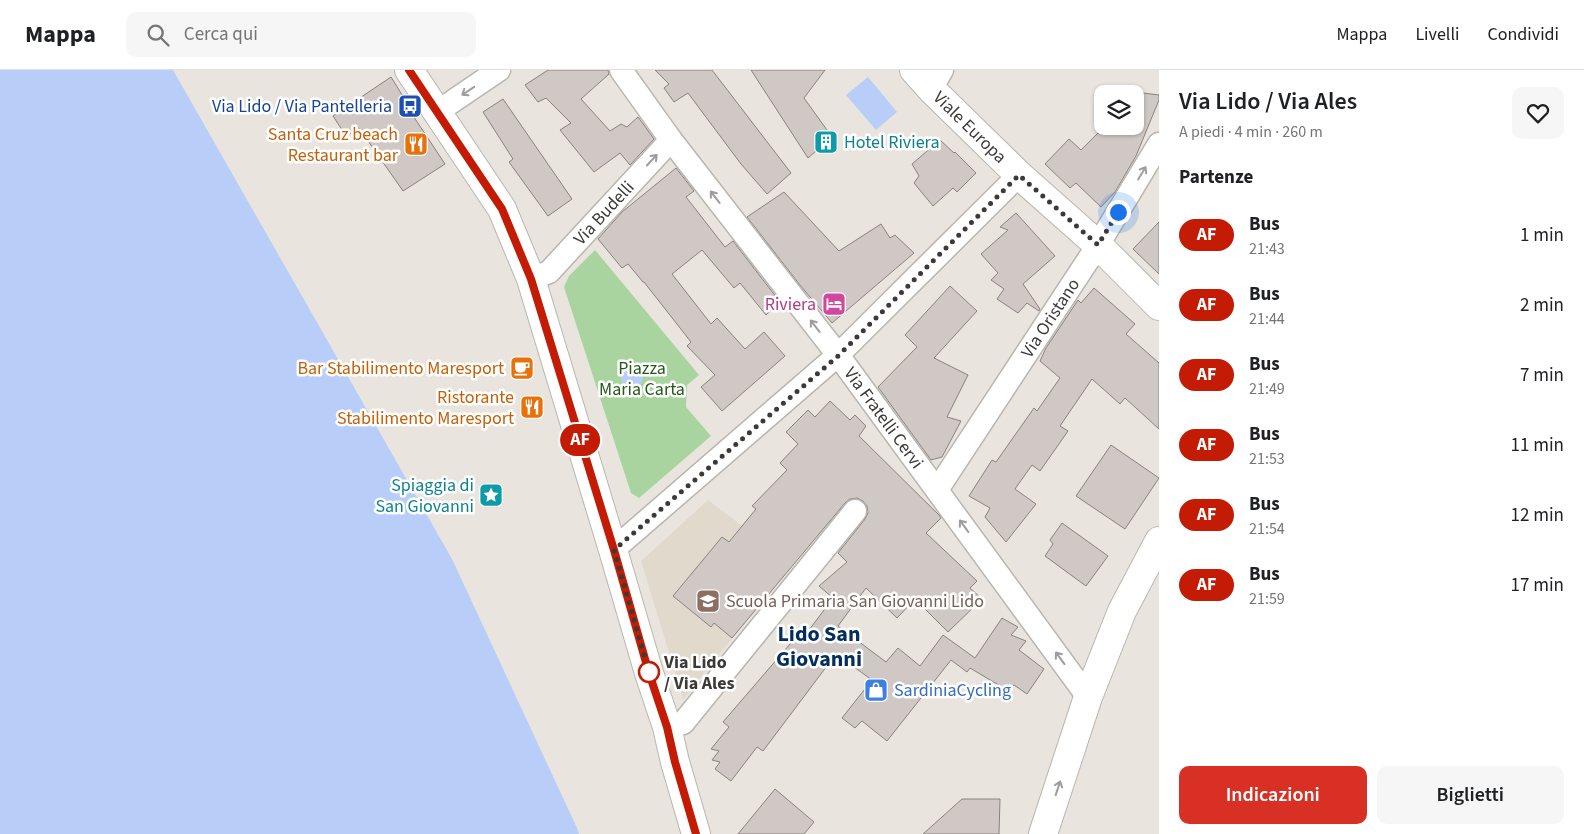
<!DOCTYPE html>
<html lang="it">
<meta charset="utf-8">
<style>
:root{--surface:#fff;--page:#f6f6f6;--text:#202124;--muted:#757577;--line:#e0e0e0;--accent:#d93025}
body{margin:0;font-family:"Source Sans 3",sans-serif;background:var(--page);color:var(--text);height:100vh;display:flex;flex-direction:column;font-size:19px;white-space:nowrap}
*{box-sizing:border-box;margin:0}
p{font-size:16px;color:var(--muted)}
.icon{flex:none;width:28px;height:28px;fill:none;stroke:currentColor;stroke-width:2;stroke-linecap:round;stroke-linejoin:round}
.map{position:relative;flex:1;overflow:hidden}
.sheet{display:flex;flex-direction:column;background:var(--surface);width:425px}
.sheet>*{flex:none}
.badge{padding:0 10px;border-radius:16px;font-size:18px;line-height:32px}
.controls{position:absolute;left:1094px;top:15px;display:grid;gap:10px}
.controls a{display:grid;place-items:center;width:50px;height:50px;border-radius:10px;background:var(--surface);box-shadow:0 1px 4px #0004;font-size:25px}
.you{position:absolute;width:25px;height:25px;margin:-12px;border:4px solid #fff;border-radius:50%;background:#1a73e8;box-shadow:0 0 0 8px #1a73e833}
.map>.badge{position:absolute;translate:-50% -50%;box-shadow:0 0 0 2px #fff}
h2{padding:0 20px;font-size:19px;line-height:45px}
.round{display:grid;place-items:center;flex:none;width:52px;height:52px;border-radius:10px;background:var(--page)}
.head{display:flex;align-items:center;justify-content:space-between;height:85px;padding:0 20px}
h1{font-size:24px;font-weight:600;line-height:38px}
.cta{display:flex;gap:10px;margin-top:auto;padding:10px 20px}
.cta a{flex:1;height:58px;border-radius:10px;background:var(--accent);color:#fff;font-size:20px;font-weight:600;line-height:58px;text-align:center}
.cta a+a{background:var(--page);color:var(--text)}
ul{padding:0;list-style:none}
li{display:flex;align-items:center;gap:15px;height:70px;padding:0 20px}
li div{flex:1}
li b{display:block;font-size:19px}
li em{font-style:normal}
li .badge{min-width:55px;font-weight:700;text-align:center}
header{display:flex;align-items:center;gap:30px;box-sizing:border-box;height:70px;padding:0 25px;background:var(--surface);border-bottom:1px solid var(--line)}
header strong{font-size:24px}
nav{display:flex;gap:28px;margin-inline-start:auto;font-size:18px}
.search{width:350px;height:45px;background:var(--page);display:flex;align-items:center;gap:12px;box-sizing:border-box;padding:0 18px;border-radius:10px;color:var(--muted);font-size:19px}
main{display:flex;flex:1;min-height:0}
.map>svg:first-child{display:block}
.built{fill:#e1dacc}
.green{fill:#a9d49f}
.water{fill:#b8cdf7}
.building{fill:#d0c8c4;stroke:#89827e}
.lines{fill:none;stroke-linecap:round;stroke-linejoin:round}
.street-casing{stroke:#b9b6af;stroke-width:25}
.secondary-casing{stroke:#b9b6af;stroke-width:30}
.street{stroke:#fff;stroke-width:22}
.secondary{stroke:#fff;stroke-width:28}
.oneway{stroke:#9e9c9c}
.line-casing{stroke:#fff;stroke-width:11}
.line{stroke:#c41b04;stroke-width:8}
.walk{stroke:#3c3a38;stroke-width:5;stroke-dasharray:0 9}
.stop-dot{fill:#fff;stroke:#c41b04;stroke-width:2.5}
.labels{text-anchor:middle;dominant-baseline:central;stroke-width:5;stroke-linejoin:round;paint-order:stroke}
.transit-label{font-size:18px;fill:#164399;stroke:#fff;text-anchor:end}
.street-label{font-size:18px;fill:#3c3a38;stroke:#fff}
.food-label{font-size:18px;fill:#c56008;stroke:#fff;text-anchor:end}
.culture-label{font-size:18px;fill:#0d838f;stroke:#fff;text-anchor:start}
.hotel-label{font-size:18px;fill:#b23c85;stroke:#fff;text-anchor:end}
.park-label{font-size:18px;fill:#265819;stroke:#fff}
.education-label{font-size:18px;fill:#785e54;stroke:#fff;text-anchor:start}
.stop-label{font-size:18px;font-weight:bold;fill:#3c3a38;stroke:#fff;text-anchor:start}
.shop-label{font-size:18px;fill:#366cbe;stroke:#fff;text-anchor:start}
.district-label{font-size:22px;font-weight:bold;fill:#022d5f;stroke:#fff}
</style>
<header>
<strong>Mappa</strong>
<div class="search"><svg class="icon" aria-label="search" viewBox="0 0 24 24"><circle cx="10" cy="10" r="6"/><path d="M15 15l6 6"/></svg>Cerca qui</div>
<nav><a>Mappa</a><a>Livelli</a><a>Condividi</a></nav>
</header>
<main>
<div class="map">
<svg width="1159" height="764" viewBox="0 0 1159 764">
<rect width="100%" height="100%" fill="#e9e5de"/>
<path class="built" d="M708,430L793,494L683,629L641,491Z"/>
<path class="green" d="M595,180L699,305L687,315L686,337L711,366L639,428L631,423L564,217L569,206Z"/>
<path class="water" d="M0,0H173L452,489L577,758L579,764H0Z
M868,7L897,42L876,60L846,25Z
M621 307a11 11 0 1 1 22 0a11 11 0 1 1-22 0Z"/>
<path class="building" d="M548,0H608L609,4L581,29L610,61L621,54L627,57L638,47L654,69L630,95L620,83L594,102L560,60L571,53L546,28L538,32L525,15Z
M655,0H712L791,103L767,124L741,94L688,23L674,32L664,18L669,14Z
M751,0H825L804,28L832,67L808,88Z
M391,7L404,28L402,29L445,94L403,121L359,58L346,66L333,46Z
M1135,22L1159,25V30L1136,86L1115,122L1101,137L1076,113L1070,118L1045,94L1069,69L1081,80L1105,56H1135Z
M503,29L572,129L548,146L509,92L513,89L483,42Z
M940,70L954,83L955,82L976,103L957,122L953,118L933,136L914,113L919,106L912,94Z
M676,98L694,121L686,127L725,177L733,171L780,232L766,245L740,213L734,218L702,180L672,204L711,254L717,248L745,279L764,262L785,286L722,341L701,317L715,305L687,276L691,272L644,212H643L628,194L622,198L598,169L622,142Z
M784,122L839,181L881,154L890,168L895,165L914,183L832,253L800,215L747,147Z
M1016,143L1055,186L1023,214L1040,239L1039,241L1027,233L1018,243L997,229L1004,219L991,210L998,203L981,184L1008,160L1000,157Z
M1159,152V204L1133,179Z
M950,216L977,241L934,288L968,305L947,347L961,351L942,387L931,390L878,317L917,277L905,265Z
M1094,218L1135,254L1126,264L1159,293V359L1125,328L1120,334L1092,309L1060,356L1068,361L1040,401L1032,395L1015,419L1036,434L1006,472L985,447L990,438L969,426L992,390L996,392L1034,338L1037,341L1060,308L1040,291L1046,278L1078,230L1081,233Z
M830,331L850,350L855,345L866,356L859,366L939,445L941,448L926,463L977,511L970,518L982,529L948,562L915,529L897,548L866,518L838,556L886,592L898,578L920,596L943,565L975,588L1002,548L1018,557L1011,565L1026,571L1019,580L1044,599L1027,624L1014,615L1007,620L970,598L967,602L951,590L887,671L862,651L855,658L842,648L872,610L836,584L763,681L757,677L731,711L715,699L720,692L712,690L719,681L711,679L729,657L723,652L803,559L806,564L833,528L819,516L847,492L838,483L865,449L868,443L867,436L863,431L857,428L850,429L845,433L732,568L714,553L711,557L673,526L722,467L729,472L756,439L752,436L787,400L780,393L798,374L786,362L808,340L815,347Z
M1111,375L1159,408L1125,459L1076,426Z
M1062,453L1108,486L1086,516L1045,486L1053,474L1050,470Z
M775,719L814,752L804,764H738Z
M962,729H1000L999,764H923Z"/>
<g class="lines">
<g class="street-casing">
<g id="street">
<path id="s1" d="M621,0L671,70L838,285L1088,627"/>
<path d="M931,19L942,0"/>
<path d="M437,42L499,0"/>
<path id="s2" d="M531,209L549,202L671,70"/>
<path id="s3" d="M937,420L1098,175L1159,74"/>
<path d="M613,480L838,285L1019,105"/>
<path d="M667,657L683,653L855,441"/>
</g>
</g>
<g class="secondary-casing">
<g id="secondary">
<path d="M409,0L502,139L531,209L613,480L649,603L667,657L675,692L696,764"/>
<path id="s4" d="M914,0L931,19L1019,105L1098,175L1159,236"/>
<path d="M1043,764L1088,627L1122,541L1159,471"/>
</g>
</g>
<use href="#street" class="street"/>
<use href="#secondary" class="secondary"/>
</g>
<defs><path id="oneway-shaft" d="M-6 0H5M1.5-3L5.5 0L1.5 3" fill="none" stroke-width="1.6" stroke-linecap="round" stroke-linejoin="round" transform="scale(1.25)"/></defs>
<g class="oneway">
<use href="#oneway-shaft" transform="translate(468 21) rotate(146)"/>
<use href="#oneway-shaft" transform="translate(652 90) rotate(-47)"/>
<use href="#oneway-shaft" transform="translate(1142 103) rotate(-59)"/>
<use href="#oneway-shaft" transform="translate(715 127) rotate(-128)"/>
<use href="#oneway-shaft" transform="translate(815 256) rotate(-128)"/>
<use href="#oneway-shaft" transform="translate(964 456) rotate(-126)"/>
<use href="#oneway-shaft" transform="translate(1060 588) rotate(-126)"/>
<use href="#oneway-shaft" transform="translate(1058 718) rotate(-72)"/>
</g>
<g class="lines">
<g class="line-casing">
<path id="line" d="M409,0L502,139L531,209L614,480L649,603L667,657L675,692L696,764"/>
</g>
<use href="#line" class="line"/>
<path class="walk" d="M649,602L614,480L838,286L1019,105L1098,175L1118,142"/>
</g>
<defs>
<g id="bus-square" transform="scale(1.25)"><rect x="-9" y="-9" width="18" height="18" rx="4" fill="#1a4fb4" stroke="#fff"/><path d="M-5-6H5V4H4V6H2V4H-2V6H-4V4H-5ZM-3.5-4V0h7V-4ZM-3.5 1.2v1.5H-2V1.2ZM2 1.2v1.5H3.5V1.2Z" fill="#fff"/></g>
<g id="building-square" transform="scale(1.25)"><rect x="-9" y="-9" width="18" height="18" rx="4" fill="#0f9aa8" stroke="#fff"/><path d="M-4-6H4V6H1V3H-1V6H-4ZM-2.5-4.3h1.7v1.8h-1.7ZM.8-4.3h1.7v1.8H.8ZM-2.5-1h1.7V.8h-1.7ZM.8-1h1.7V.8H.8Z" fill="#fff"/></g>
<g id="restaurant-square" transform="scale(1.25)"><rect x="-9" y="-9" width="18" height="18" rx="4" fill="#e8710a" stroke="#fff"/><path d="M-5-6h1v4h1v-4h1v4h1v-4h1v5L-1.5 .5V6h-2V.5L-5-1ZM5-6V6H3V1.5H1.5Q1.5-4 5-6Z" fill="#fff"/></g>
<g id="hotel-square" transform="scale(1.25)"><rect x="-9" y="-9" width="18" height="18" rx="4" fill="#d1479c" stroke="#fff"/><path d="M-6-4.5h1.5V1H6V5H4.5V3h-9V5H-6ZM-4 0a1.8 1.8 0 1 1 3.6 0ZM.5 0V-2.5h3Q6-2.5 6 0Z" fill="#fff"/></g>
<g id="cafe-square" transform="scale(1.25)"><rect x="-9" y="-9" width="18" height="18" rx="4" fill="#e8710a" stroke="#fff"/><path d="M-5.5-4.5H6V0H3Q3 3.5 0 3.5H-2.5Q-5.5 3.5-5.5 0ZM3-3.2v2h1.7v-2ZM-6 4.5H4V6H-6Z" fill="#fff"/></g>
<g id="sight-square" transform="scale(1.25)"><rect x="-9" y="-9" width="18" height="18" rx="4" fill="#0f9aa8" stroke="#fff"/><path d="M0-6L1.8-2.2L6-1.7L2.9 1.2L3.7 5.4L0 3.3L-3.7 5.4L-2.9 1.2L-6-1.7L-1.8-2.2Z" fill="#fff"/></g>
<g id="school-square" transform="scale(1.25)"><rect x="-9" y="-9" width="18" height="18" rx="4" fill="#8d6e63" stroke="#fff"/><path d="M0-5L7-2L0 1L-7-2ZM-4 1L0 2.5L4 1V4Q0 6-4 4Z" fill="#fff"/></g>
<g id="shop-square" transform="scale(1.25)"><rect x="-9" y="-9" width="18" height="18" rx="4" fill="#3f7fe0" stroke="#fff"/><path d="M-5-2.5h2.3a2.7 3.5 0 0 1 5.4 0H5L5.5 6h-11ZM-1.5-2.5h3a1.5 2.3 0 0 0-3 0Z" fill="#fff"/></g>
</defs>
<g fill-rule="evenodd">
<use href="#bus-square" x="410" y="36"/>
<use href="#building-square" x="826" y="72"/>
<use href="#restaurant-square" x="416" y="74"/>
<use href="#hotel-square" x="834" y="234"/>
<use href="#cafe-square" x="522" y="298"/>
<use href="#restaurant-square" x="532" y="337"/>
<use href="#sight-square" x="491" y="425"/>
<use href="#school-square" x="708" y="531"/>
<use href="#shop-square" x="876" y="620"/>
</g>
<circle class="stop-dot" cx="649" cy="602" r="10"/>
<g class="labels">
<g class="transit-label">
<text x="392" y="36">Via Lido / Via Pantelleria</text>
</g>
<g class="street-label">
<text stroke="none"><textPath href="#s4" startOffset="80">Viale Europa</textPath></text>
<text stroke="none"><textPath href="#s2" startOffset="100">Via Budelli</textPath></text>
<text stroke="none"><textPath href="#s3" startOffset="206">Via Oristano</textPath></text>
<text stroke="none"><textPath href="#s1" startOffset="436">Via Fratelli Cervi</textPath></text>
</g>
<g class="food-label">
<text x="398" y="64">Santa Cruz beach<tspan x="398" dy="21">Restaurant bar</tspan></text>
<text x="504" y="298">Bar Stabilimento Maresport</text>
<text x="514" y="327">Ristorante<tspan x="514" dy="21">Stabilimento Maresport</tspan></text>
</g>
<g class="culture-label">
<text x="844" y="72">Hotel Riviera</text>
<text x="474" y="415" text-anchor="end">Spiaggia di<tspan x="474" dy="21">San Giovanni</tspan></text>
</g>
<g class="hotel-label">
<text x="816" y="234">Riviera</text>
</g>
<g class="park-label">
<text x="642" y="298">Piazza<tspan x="642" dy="21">Maria Carta</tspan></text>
</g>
<g class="education-label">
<text x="726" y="531">Scuola Primaria San Giovanni Lido</text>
</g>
<g class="stop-label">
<text x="664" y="592">Via Lido<tspan x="664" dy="21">/ Via Ales</tspan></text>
</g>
<g class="shop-label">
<text x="894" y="620">SardiniaCycling</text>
</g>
<g class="district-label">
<text x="819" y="564">Lido San<tspan x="819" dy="25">Giovanni</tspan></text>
</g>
</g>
</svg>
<div class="controls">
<a><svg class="icon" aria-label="layers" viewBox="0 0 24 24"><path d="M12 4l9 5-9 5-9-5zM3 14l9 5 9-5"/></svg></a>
</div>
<div class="you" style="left:1118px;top:142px"></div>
<b class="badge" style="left:580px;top:370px;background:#c41b04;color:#fff">AF</b>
</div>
<section class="sheet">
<div class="head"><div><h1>Via Lido / Via Ales</h1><p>A piedi · 4 min · 260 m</p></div><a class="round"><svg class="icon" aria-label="heart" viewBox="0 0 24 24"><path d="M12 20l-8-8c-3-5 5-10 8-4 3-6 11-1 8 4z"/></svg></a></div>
<h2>Partenze</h2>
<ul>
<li><span class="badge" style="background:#c41b04;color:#fff">AF</span><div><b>Bus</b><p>21:43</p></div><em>1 min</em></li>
<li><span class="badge" style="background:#c41b04;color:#fff">AF</span><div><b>Bus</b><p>21:44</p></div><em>2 min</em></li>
<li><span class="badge" style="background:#c41b04;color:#fff">AF</span><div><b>Bus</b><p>21:49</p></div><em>7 min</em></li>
<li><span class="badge" style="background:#c41b04;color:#fff">AF</span><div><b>Bus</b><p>21:53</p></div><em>11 min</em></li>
<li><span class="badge" style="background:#c41b04;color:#fff">AF</span><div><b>Bus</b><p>21:54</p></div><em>12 min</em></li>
<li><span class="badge" style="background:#c41b04;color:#fff">AF</span><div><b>Bus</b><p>21:59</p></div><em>17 min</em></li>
</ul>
<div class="cta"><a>Indicazioni</a><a>Biglietti</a></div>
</section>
</main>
